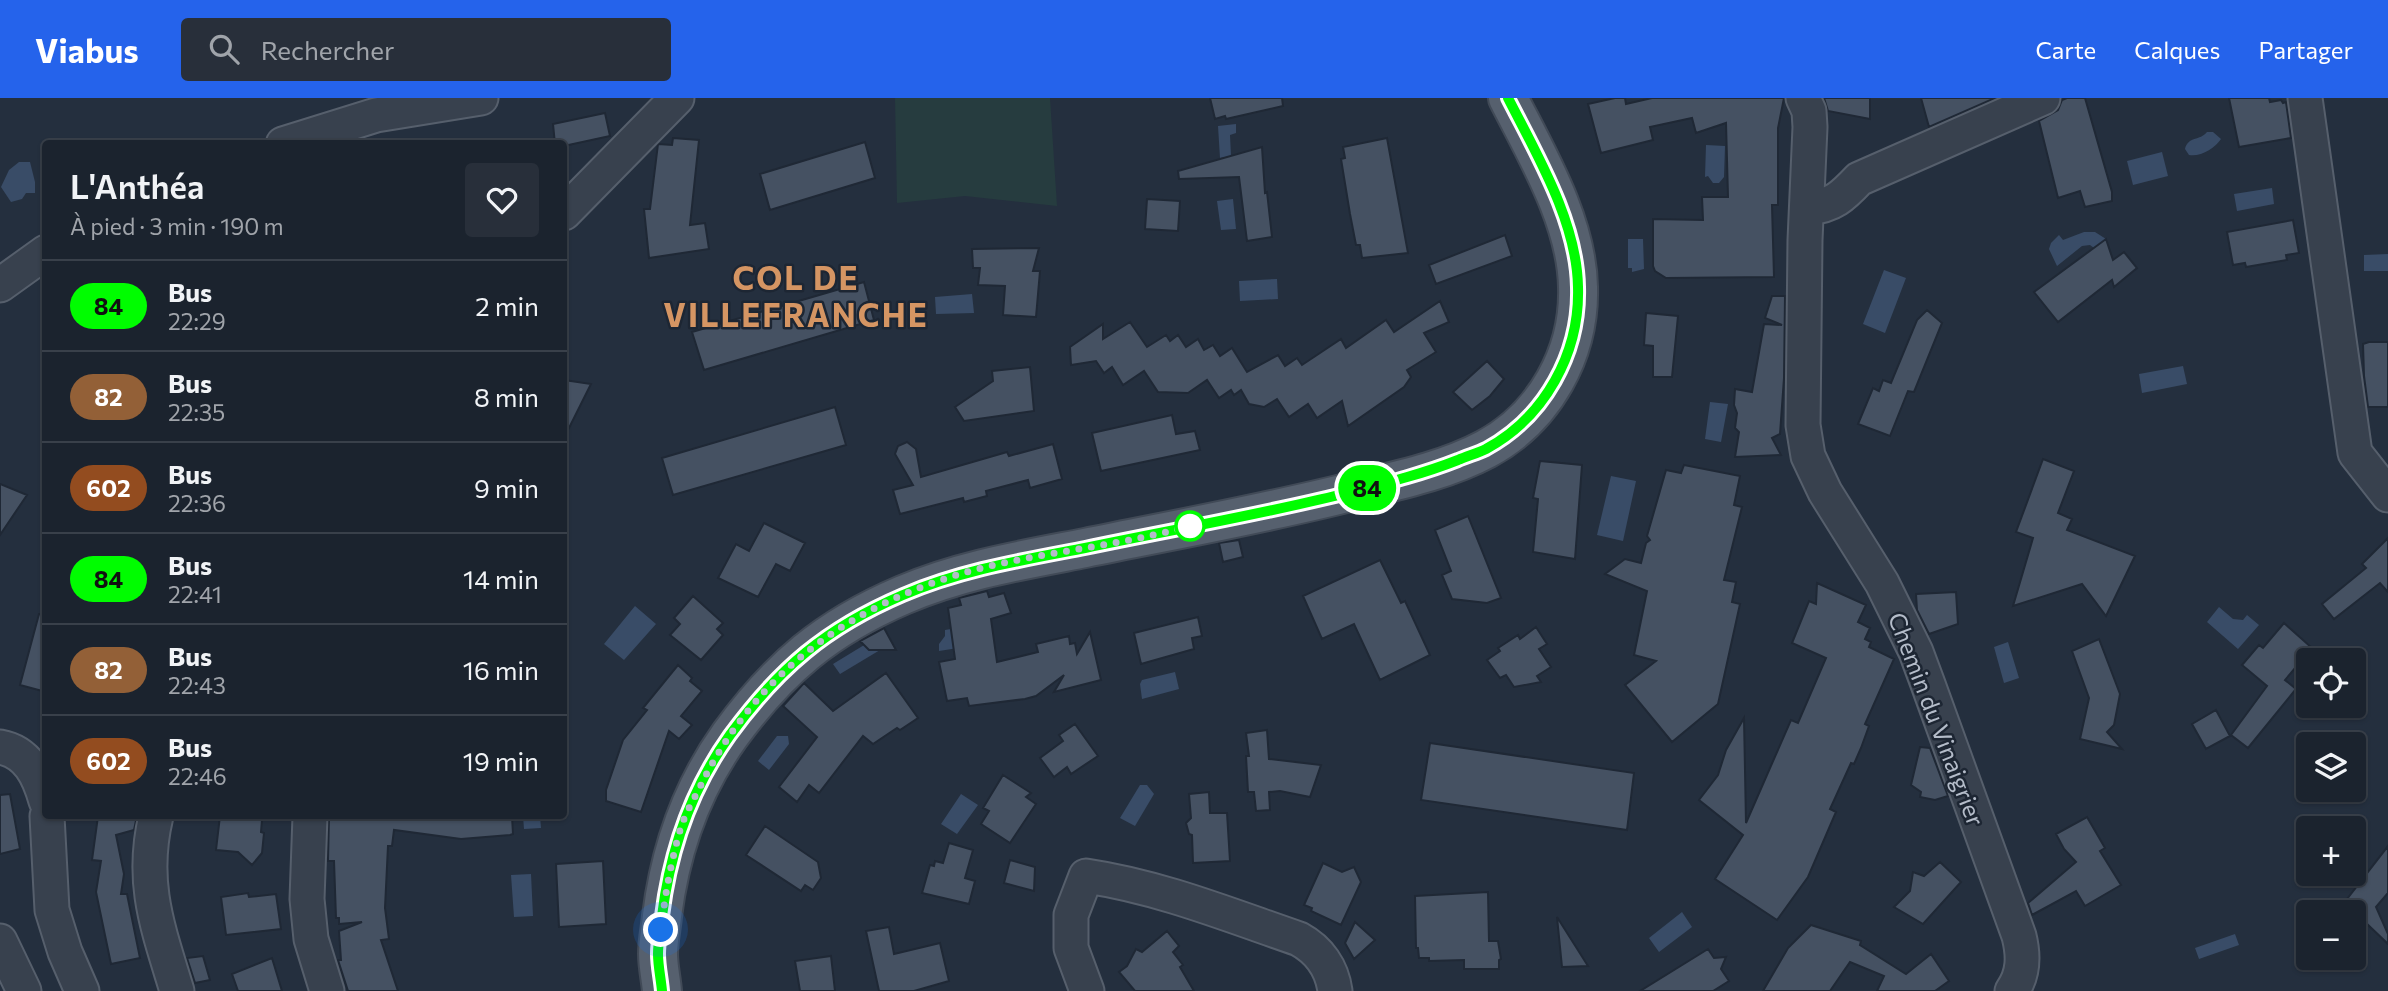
<!DOCTYPE html>
<html lang="fr">
<meta charset="utf-8">
<style>
:root{--surface:#1b232e;--page:#282f3a;--text:#f1f3f6;--muted:#a0a4aa;--line:#39404a;--accent:#2563eb}
body{margin:0;font-family:Commissioner,sans-serif;background:var(--page);color:var(--text);height:100vh;display:flex;flex-direction:column;font-size:26px;white-space:nowrap}
*{box-sizing:border-box;margin:0}
p{font-size:23px;color:var(--muted)}
.icon{flex:none;width:38px;height:38px;fill:none;stroke:currentColor;stroke-width:2;stroke-linecap:round;stroke-linejoin:round}
.map{position:relative;flex:1;overflow:hidden}
.side{position:absolute;left:42px;top:42px;width:525px;height:679px;display:flex;flex-direction:column;background:var(--surface);border-radius:7px;box-shadow:0 2px 5px #0004,0 0 0 2px var(--line)}
.side>*{flex:none}
.badge{padding:0 14px;border-radius:23px;font-size:24px;line-height:46px}
.buttons{position:absolute;left:2296px;top:550px;display:grid;gap:14px}
.buttons a{display:grid;place-items:center;width:70px;height:70px;border-radius:7px;background:var(--surface);box-shadow:0 2px 5px #0004,0 0 0 2px var(--line);font-size:35px}
.you{position:absolute;width:35px;height:35px;margin:-18px;border:5px solid #fff;border-radius:50%;background:#1a73e8;box-shadow:0 0 0 10px #1a73e833}
.map>.badge{position:absolute;translate:-50% -50%;box-shadow:0 0 0 4px #fff}
.round{display:grid;place-items:center;flex:none;width:74px;height:74px;border-radius:7px;background:var(--page)}
.summary{display:flex;align-items:center;justify-content:space-between;height:119px;padding:0 28px}
h1{font-size:33px;font-weight:600;line-height:52px}
ul{padding:0;list-style:none}
li{display:flex;align-items:center;gap:21px;height:91px;padding:0 28px;border-top:2px solid var(--line)}
li div{flex:1}
li b{display:block;font-size:26px}
li em{font-style:normal}
li .badge{min-width:77px;font-weight:700;text-align:center}
header{display:flex;align-items:center;gap:42px;box-sizing:border-box;height:98px;padding:0 35px;background:var(--accent);color:#fff}
header strong{font-size:33px}
nav{display:flex;gap:38px;margin-inline-start:auto;font-size:24px}
.search{width:490px;height:63px;background:var(--page);display:flex;align-items:center;gap:18px;box-sizing:border-box;padding:0 24px;border-radius:7px;color:var(--muted);font-size:26px}
.map>svg:first-child{display:block}
.green{fill:#263c3f}
.water{fill:#394c67}
.building{fill:#455162;stroke:#1f2835;stroke-width:2}
.lines{fill:none;stroke-linecap:round;stroke-linejoin:round}
.minor-casing{stroke:#565f6c;stroke-width:37}
.major-casing{stroke:#414a57;stroke-width:42}
.minor{stroke:#38414e;stroke-width:33}
.major{stroke:#56606e;stroke-width:38}
.line-casing{stroke:#fff;stroke-width:16}
.line{stroke:#00fd00;stroke-width:10}
.walk{stroke:#b4bcc9;stroke-width:7;stroke-dasharray:0 12.6}
.stop-dot{fill:#fff;stroke:#00fd00;stroke-width:3.5}
.labels{text-anchor:middle;dominant-baseline:central;stroke-width:5;stroke-linejoin:round;paint-order:stroke}
.street-label{font-size:24px;fill:#b4bcc9;stroke:#1d2633}
.district-label{font-size:32px;font-weight:bold;letter-spacing:2px;fill:#d59563;stroke:#1d2633}
</style>
<header>
<strong>Viabus</strong>
<div class="search"><svg class="icon" aria-label="search" viewBox="0 0 24 24"><circle cx="10" cy="10" r="6"/><path d="M15 15l6 6"/></svg>Rechercher</div>
<nav><a>Carte</a><a>Calques</a><a>Partager</a></nav>
</header>
<div class="map">
<svg width="2388" height="893" viewBox="0 0 2388 893">
<rect width="100%" height="100%" fill="#242f3e"/>
<path class="green" d="M895,0H1050L1057,108L965,98L897,105Z"/>
<path class="water" d="M1236,26V35L1230,37L1231,58L1220,60L1218,28Z
M2207,34H2213L2221,41C2215,50 2201,59 2189,57L2185,51C2188,38 2200,43 2207,34Z
M1706,47L1725,48L1724,79L1719,85H1713L1708,78L1705,79Z
M2162,54L2168,78L2133,87L2127,63Z
M19,64H30L35,84V95H26L22,101L11,104L1,89L9,72Z
M2272,90L2274,106L2237,113L2234,96Z
M1233,101L1236,131L1221,132L1217,103Z
M2084,134H2095L2106,141L2094,150L2090,147L2082,148L2057,168L2049,151L2051,145L2059,137L2063,142Z
M1628,141H1643L1644,171L1632,174V170H1628Z
M2388,156V173H2364V157Z
M1884,172L1906,180L1885,235L1863,226Z
M1277,181L1278,201L1240,203L1239,183Z
M972,196L974,215L936,216L935,199Z
M2183,268L2187,286L2142,295L2139,276Z
M1710,304L1728,306L1721,344L1705,341Z
M1611,378L1636,383L1623,443L1597,437Z
M635,508L656,526L624,562L604,546Z
M2219,509L2233,521L2243,522L2247,517L2259,527L2238,551L2207,524Z
M975,527L977,547L939,553V546L945,538V532Z
M874,541L880,552L840,576L833,566Z
M2008,544L2019,580L2004,585L1994,549Z
M1175,574L1179,591L1142,601L1140,586L1142,582Z
M777,638H788L789,646L769,672L758,663Z
M1140,687H1147L1154,696L1135,728L1120,720Z
M961,696L978,707L957,736L941,726Z
M523,718H540L541,730L524,731Z
M531,776L533,818L514,819L511,777Z
M1682,814L1692,829L1659,854L1649,840Z
M2235,836L2239,847L2199,861L2195,850Z"/>
<path class="building" d="M1210,0H1282L1283,8L1226,21L1225,18L1215,21Z
M1615,0H1625L1626,6L1652,0H1784L1778,30V107H1772L1774,179L1666,180L1655,173L1653,168V121L1703,122L1702,99H1728L1726,25L1696,35L1692,20L1650,29L1653,42L1601,55L1588,6Z
M1824,0H1870V21L1828,13Z
M1921,0H1995L1929,29Z
M2067,0H2085L2112,94V103L2085,109L2080,93L2058,100L2039,23L2058,12L2062,2Z
M2229,0H2269L2270,4L2281,2L2283,5L2286,4L2291,40L2239,49Z
M605,15L610,38L564,48V46H555L553,26Z
M673,40L699,42L690,127L705,125L709,151L649,160L644,111H650L658,46L672,47Z
M1387,40L1408,155L1362,160L1360,147H1356L1350,116L1341,61L1345,60L1343,49Z
M865,44L875,80L770,112L760,76Z
M1262,49L1265,95L1267,94L1272,139L1247,143L1239,79L1179,81L1178,73Z
M1147,101L1180,103L1178,133L1145,131Z
M2293,122L2299,155L2286,157L2287,162L2246,169L2245,165L2233,167L2227,134Z
M1505,137L1512,158L1436,186L1429,167Z
M2106,141L2113,162L2124,154L2137,170L2114,189L2112,182L2058,224L2034,194Z
M1039,150L1033,173H1040L1036,219L1003,217L1005,188L978,187L980,170H973L972,151Z
M864,184L874,222L704,272L692,234Z
M1772,198H1785L1784,280L1780,336L1772,340L1781,357L1735,359L1739,334L1735,330L1737,315L1734,307L1735,291L1752,294L1764,226L1782,227L1765,220Z
M1440,203L1449,224L1424,235L1436,254L1407,272L1411,279L1404,289L1348,328L1342,303L1317,320L1308,306L1289,319L1277,301L1264,309L1249,306L1241,292L1234,297L1231,292L1219,300L1207,282L1188,295L1158,294L1144,273L1123,287L1112,269L1104,275L1096,263L1071,267L1070,249L1103,226V241L1130,224L1147,249L1166,237L1170,243L1178,237L1186,249L1198,241L1204,252L1213,247L1220,258L1232,250L1247,274L1278,257L1285,268L1297,260L1302,267L1341,241L1346,250L1386,222L1394,234Z
M1927,212L1942,225L1914,294L1908,293L1890,338L1858,326L1873,290L1879,293L1883,282L1891,285L1917,222Z
M1646,215L1678,218L1672,279H1653V248L1644,247Z
M2369,244H2388V309H2368L2364,278L2363,246Z
M1487,263L1504,281L1490,298L1472,312L1453,294Z
M1030,269L1034,313L964,323L955,309L993,283L992,273Z
M564,282L591,286L564,340Z
M835,309L846,347L673,397L662,360Z
M1172,317L1176,336L1195,333L1200,352L1101,373L1092,335Z
M907,344L916,351L921,379L1007,354L1009,358L1053,346L1062,381L1030,390L1028,382L986,393L987,398L964,404L963,400L900,416L893,392L913,387L895,356L898,348Z
M2043,361L2074,373L2058,415L2072,421L2067,432L2135,458L2106,518L2082,486L2013,508L2033,440L2016,434Z
M1540,363L1582,367L1575,461L1533,454L1538,401L1533,400Z
M1684,367L1740,378L1734,407L1742,409L1724,482L1736,484L1732,504L1740,506L1718,606L1672,644L1625,587L1656,563L1634,557L1647,493L1605,476L1625,461L1641,465L1646,445L1650,442L1647,438L1666,372L1681,375Z
M0,386L27,397L0,437Z
M1468,418L1501,500L1487,505L1452,501L1442,477L1451,473L1435,432Z
M764,425L805,445L790,473L776,466L758,499L718,480L736,446L749,453Z
M2388,440V494L2380,485L2334,521L2322,506L2366,470L2362,466Z
M1239,442L1243,459L1223,464L1219,445Z
M1380,462L1401,505L1405,503L1430,557L1380,582L1354,526L1322,541L1303,498Z
M1817,485L1866,507L1858,524L1870,530L1865,541L1871,544L1869,549L1894,561L1865,626L1869,628L1861,650L1854,666L1851,665L1830,711L1836,714L1808,779L1777,822L1715,781L1743,737L1699,702L1718,677L1726,652L1744,620L1746,725L1791,622L1798,625L1826,560L1792,545L1809,503L1816,506Z
M987,493L989,499L1004,495L1011,515L991,521L997,564L1038,554L1036,546L1069,538L1070,546L1075,545L1077,556L1090,534L1101,582L1054,594L1064,577L1036,598L1025,601L969,608L967,600L947,603L939,564L955,561L948,510L961,507L959,500Z
M1956,494L1958,526L1929,536L1917,512L1916,496Z
M693,498L723,525L717,531L723,537L701,562L670,537L680,526L674,520Z
M39,516L46,517V594L20,587Z
M1198,519L1202,538L1192,540L1194,551L1141,566L1134,535Z
M2284,525L2312,550L2285,582L2296,591L2248,650L2231,637L2267,588L2242,567L2259,547L2263,550Z
M1536,529L1547,546L1539,551L1551,569L1537,578L1541,584L1514,589L1506,577L1500,580L1487,562L1500,553L1498,550L1518,537L1520,541Z
M884,530L896,552H869L860,543Z
M2099,541L2120,596L2114,627L2107,634L2122,651L2080,641L2089,600L2072,553Z
M678,567L692,580L690,583L702,593L681,618L692,627L679,641L669,633L641,714L606,703V692L623,642L647,612L643,610Z
M886,575L918,620L900,632L897,630L873,646L863,638L819,695L809,687L797,704L779,689L817,639L783,608L804,585L833,613Z
M2216,612L2230,638L2206,651L2192,626Z
M1075,626L1098,658L1071,676L1067,669L1054,679L1040,660L1063,643L1059,637Z
M1267,632L1269,661L1321,667L1310,699L1280,693L1269,694L1270,712L1256,713L1254,694H1248L1246,658H1249L1246,635Z
M1430,645L1634,675L1627,732L1421,702Z
M1920,649L1930,650L1948,698L1935,702L1920,699L1921,694L1911,687Z
M1003,677L1031,695L1026,699L1036,706L1010,745L981,726L989,713L983,710Z
M1209,694L1210,715H1227L1230,763L1193,765L1192,737L1189,736L1186,725L1191,720L1189,696Z
M10,696L20,751L0,756V697Z
M98,718H137L134,732L116,737L124,776L121,796H127L140,860L111,866L96,794L101,763L92,762Z
M220,718L262,722L261,734L264,735L262,755L252,767L238,754L216,752Z
M329,718H512L513,736L510,737L461,741L394,732L392,748H388L385,810L389,841L381,842L398,893H348L338,862H341L339,833L362,824L339,826V820H336L334,763H328Z
M2087,719L2105,750L2100,753L2121,787L2085,808L2076,793L2032,817L2028,805L2076,764L2064,751L2056,736Z
M765,728L818,764L821,780L813,792L805,787L801,793L746,757Z
M949,745L973,752L965,780L975,783L969,806L922,795L930,767L934,768L935,763L943,765Z
M2388,748V795L2376,809L2388,836V846L2365,824L2354,838V814H2337Z
M1010,762L1035,769L1034,793L1004,785Z
M603,763L606,826L559,829L556,766Z
M1940,764L1961,784L1923,826L1894,809L1910,793L1913,774L1924,778Z
M1323,765L1342,774L1354,769L1361,784L1341,827L1311,813L1312,810L1304,807Z
M1488,794L1489,843H1498L1501,861L1499,862V871H1464V862L1429,863V860H1419L1418,850H1416L1415,798Z
M248,795L249,799L276,796L281,831L226,837L221,799Z
M1557,819L1588,868L1562,869Z
M1355,824L1375,842L1354,861L1345,845Z
M1811,827L1861,843L1860,847L1906,876L1931,856L1949,883L1935,893H1877L1884,878L1850,864L1830,893H1763L1788,850Z
M889,829L894,856L940,845L949,883L914,893H879L866,833Z
M1167,833L1179,848L1173,854L1183,867L1180,869L1194,893H1135L1119,874L1127,868L1136,851L1142,854Z
M1708,851L1714,860L1726,859L1721,871L1729,883L1713,893H1640Z
M203,858L210,882L195,885L187,860Z
M831,858L835,893H800L795,863Z
M272,860L282,893H238L232,876Z"/>
<g class="lines">
<g class="minor-casing">
<path id="minor" d="M1803,0L1809,13L1810,29L1805,142L1803,327L1808,358L1825,394L1882,485L1916,554L1929,589L2019,838C2024,858 2024,876 2012,893
M2305,0L2355,355L2388,397
M283,46L376,17L481,0
M1808,110C1833,108 1843,98 1859,81L2043,0
M564,115L677,0
M0,187L46,154
M0,649C28,654 39,678 46,703
M47,718L52,812L65,854L82,893
M156,718C140,785 158,830 177,893
M310,718L307,801L311,841L327,893
M0,843L24,893
M1087,893L1071,850V817L1086,778C1160,789 1229,817 1299,841C1319,852 1332,870 1335,893"/>
</g>
<g class="major-casing">
<path id="major" d="M662,893C661,881 658,868 658,856C658,843 661,830 662,818C670,753 692,690 730,637C779,570 826,530 903,497C961,472 1023,462 1085,450C1173,432 1263,416 1350,394C1395,383 1445,373 1486,351C1545,319 1580,255 1578,189C1577,124 1537,57 1508,0"/>
</g>
<use href="#minor" class="minor"/>
<use href="#major" class="major"/>
</g>
<g class="lines">
<g class="line-casing">
<path id="line" d="M662,893C661,881 658,868 658,856C658,843 661,830 662,818C670,753 692,690 730,637C779,570 826,530 903,497C961,472 1023,462 1085,450C1171,432 1258,417 1343,396C1382,386 1420,377 1458,362C1467,358 1478,355 1486,351C1545,319 1580,255 1578,189C1577,124 1537,57 1508,0"/>
</g>
<use href="#line" class="line"/>
<path class="walk" d="M661,832C665,797 671,763 681,729C686,714 695,699 702,685C759,570 859,501 982,470C1051,453 1122,447 1190,428"/>
</g>
<circle class="stop-dot" cx="1190" cy="428" r="14"/>
<g class="labels">
<g class="street-label">
<text transform="translate(1937 621) rotate(69)">Chemin du Vinaigrier</text>
</g>
<g class="district-label">
<text x="796" y="179">COL DE<tspan x="796" dy="37">VILLEFRANCHE</tspan></text>
</g>
</g>
</svg>
<div class="buttons">
<a><svg class="icon" aria-label="locate" viewBox="0 0 24 24"><circle cx="12" cy="12" r="6"/><path d="M12 2v4M12 18v4M2 12h4M18 12h4"/></svg></a>
<a><svg class="icon" aria-label="layers" viewBox="0 0 24 24"><path d="M12 4l9 5-9 5-9-5zM3 14l9 5 9-5"/></svg></a>
<a>+</a>
<a>−</a>
</div>
<div class="you" style="left:661px;top:832px"></div>
<b class="badge" style="left:1367px;top:390px;background:#00fd00;color:#111">84</b>
<section class="side">
<div class="summary"><div><h1>L'Anthéa</h1><p>À pied · 3 min · 190 m</p></div><a class="round"><svg class="icon" aria-label="heart" viewBox="0 0 24 24"><path d="M12 20l-8-8c-3-5 5-10 8-4 3-6 11-1 8 4z"/></svg></a></div>
<ul>
<li><span class="badge" style="background:#00fd00;color:#111">84</span><div><b>Bus</b><p>22:29</p></div><em>2 min</em></li>
<li><span class="badge" style="background:#936037;color:#fff">82</span><div><b>Bus</b><p>22:35</p></div><em>8 min</em></li>
<li><span class="badge" style="background:#934c1f;color:#fff">602</span><div><b>Bus</b><p>22:36</p></div><em>9 min</em></li>
<li><span class="badge" style="background:#00fd00;color:#111">84</span><div><b>Bus</b><p>22:41</p></div><em>14 min</em></li>
<li><span class="badge" style="background:#936037;color:#fff">82</span><div><b>Bus</b><p>22:43</p></div><em>16 min</em></li>
<li><span class="badge" style="background:#934c1f;color:#fff">602</span><div><b>Bus</b><p>22:46</p></div><em>19 min</em></li>
</ul>
</section>
</div>
